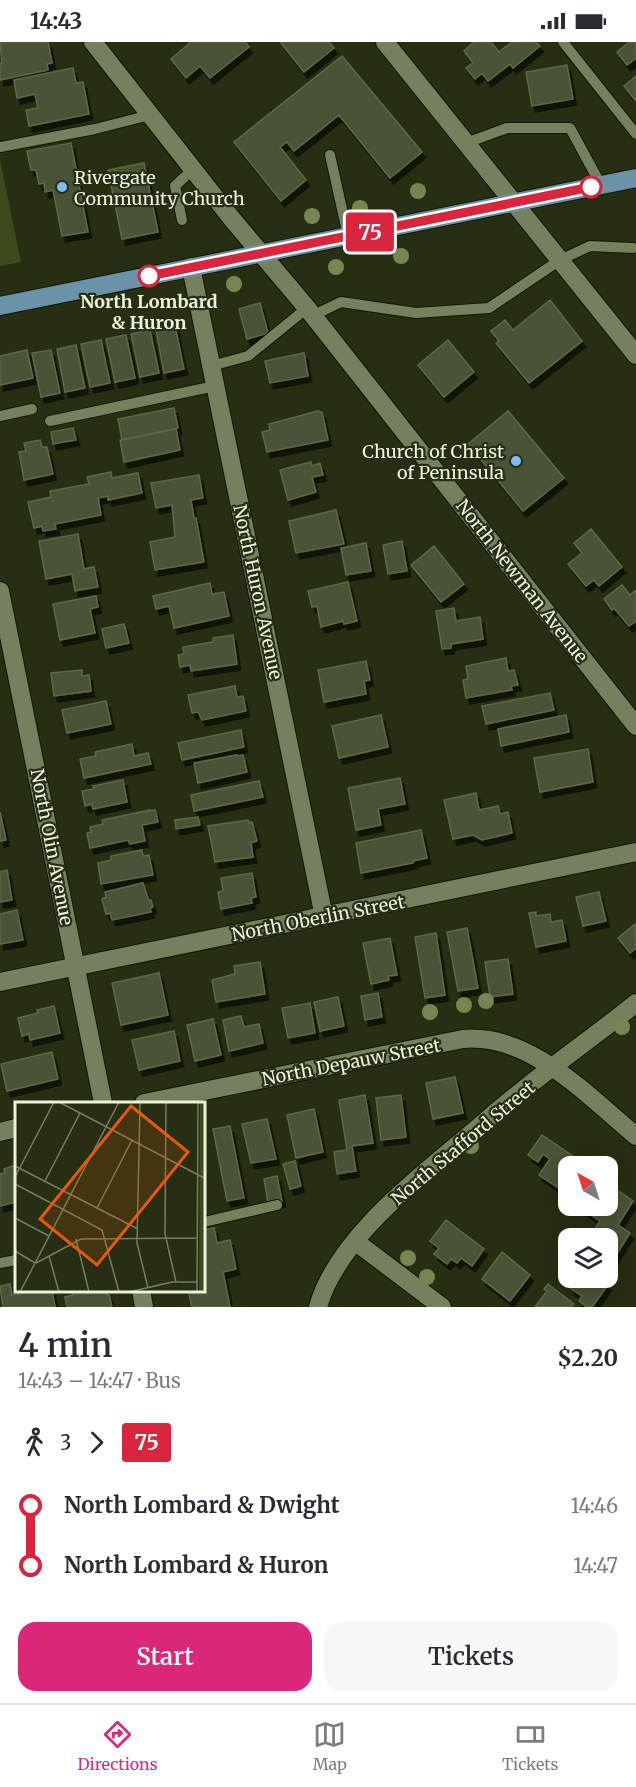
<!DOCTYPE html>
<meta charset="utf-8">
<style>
:root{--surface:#fff;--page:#f7f7f7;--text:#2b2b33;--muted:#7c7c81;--line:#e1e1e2;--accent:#db2777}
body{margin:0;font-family:Merriweather,serif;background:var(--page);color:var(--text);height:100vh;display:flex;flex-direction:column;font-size:22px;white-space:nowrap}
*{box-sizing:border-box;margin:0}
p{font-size:20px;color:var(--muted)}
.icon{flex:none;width:33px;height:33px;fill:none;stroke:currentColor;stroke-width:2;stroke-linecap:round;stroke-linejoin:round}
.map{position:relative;height:1265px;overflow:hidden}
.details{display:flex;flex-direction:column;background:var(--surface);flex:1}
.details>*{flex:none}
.badge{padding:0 12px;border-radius:4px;font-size:21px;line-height:39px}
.needle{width:39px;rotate:321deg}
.tools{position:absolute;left:558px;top:1114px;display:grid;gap:12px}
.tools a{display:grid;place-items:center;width:60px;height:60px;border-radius:12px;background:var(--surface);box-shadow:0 3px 15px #0003;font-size:30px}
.map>.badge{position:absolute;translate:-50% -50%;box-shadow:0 0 0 3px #fff}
.legs{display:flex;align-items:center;gap:9px;height:66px;padding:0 18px;font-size:20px}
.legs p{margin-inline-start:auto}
.overview{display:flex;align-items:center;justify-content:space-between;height:102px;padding:0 18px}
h1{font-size:33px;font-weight:600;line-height:45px}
.button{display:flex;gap:12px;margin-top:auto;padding:12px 18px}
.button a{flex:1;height:69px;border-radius:18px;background:var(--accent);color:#fff;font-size:24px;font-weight:600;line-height:69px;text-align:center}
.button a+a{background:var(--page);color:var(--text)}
ul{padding:0 18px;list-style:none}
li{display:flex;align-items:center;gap:21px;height:60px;font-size:22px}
li i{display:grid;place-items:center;width:9px;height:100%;margin:0 8px;background:currentColor}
li i::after{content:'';width:15px;height:15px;margin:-8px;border:4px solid;border-radius:50%;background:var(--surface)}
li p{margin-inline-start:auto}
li:first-child i{background:linear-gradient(#0000 50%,currentColor 0)}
li:last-child i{background:linear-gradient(currentColor 50%,#0000 0)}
.status{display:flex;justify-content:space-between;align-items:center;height:42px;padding:0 30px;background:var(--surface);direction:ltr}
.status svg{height:16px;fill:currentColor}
.tab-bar{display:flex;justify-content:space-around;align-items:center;height:84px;border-top:2px solid var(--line);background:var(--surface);font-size:16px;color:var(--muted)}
.tab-bar a{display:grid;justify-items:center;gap:3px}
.tab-bar .selected{color:var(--accent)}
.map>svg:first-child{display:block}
.green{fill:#3d4a1e}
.building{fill:#495234;stroke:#5e6849;stroke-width:1.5;filter:url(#shadow)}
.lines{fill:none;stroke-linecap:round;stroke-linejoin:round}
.lane-casing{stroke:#101700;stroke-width:12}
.street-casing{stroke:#101700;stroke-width:20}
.primary-casing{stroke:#101700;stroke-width:20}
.lane{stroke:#75805f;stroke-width:10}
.street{stroke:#75805f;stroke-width:18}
.primary{stroke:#6b92a9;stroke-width:18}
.tree{fill:#768651}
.line-1-casing{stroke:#fff;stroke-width:14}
.line-1{stroke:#d7263d;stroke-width:9}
.poi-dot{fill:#81bcfa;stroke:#272f12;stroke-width:2}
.stop-1-dot{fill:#fff;stroke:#d7263d;stroke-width:3}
.labels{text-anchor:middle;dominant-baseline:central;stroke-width:4.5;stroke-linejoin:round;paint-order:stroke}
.poi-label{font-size:18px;fill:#ecf2e0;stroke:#272f12;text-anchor:start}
.stop-label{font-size:18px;font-weight:bold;fill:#ecf2e0;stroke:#272f12}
.street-label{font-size:18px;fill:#ecf2e0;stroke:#272f12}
.inset-road{fill:none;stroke:#767d64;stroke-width:1.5}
.view{fill:#e8590c;fill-opacity:0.15;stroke:#e8590c;stroke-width:3}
.inset-edge{fill:none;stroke:#ecf2e0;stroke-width:3}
</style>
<div class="status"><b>14:43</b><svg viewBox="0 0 49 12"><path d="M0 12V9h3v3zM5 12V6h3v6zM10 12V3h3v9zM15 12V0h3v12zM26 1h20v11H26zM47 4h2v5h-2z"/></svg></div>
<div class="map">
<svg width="636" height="1265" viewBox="0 0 636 1265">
<defs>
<filter id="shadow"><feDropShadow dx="3.5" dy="6" stdDeviation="0" flood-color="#0009"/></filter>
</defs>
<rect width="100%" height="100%" fill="#272f12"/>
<path class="green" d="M0,118L21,220L0,224Z"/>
<path class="building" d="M0,0H48L52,21L47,22L48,28L0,38V21H2Z
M191,0H245L249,5L210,36L200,24L186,36L171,17Z
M282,0H329L334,6L304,30L281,1Z
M474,0H491L499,10L512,0H536L540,4L513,26L510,22L488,39L482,31L475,37L466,26L473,21L464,9Z
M629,0H636V16L627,23L617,10Z
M342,14L422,110L390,136L339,73L294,109L287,100L280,105L306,138L281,159L234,100Z
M567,23L573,57L532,64L526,30Z
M73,26L76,41L83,40L89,72L29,84L26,68L38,66L35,52L17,56L14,38Z
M636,34V59L624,44Z
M71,101L88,190L62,194L53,148L45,150L44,141L39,142L36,128H31L27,109Z
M144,121L158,190L122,197L108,128Z
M550,258L582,299L529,341L496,301L499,299L491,289L505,278L513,288Z
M260,261L268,291L247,297L239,267Z
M175,284L184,327L164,331L156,288Z
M150,288L159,331L140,335L131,292Z
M126,293L135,336L115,340L106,297Z
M101,298L110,341L90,345L81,302Z
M448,298L474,330L444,355L418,323Z
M76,303L85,346L65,350L57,307Z
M27,308L33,336L0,343V314Z
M51,308L60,351L41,355L32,311Z
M304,311L308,334L270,341L265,319Z
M174,366L178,386L122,398L118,377Z
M318,369L322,370L328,398L267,410L262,390L270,388L269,382Z
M508,369L564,436L523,469L468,402Z
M73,386L76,398L53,402L51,390Z
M176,387L180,408L124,420L120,398Z
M40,398L42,405H47L53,432L24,438L19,410L26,409L24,401Z
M311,420L312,424L320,421L323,433L312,435L316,450L288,458L280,428Z
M111,430L112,436L138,431L142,451L108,458V454L98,456L101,473L55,482L56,487L43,489L42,484L34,486L28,460L51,455L50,449L89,442L87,435Z
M199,433L203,456L191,458L194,476H196L204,520L155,528L150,500L175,495L172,463L156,466L151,441Z
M336,468L344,502L296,511L289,479Z
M591,487L622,525L599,544L594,538L586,544L568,522L582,511L574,501Z
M78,492L84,527L94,525L98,545L75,549L72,532L46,537L39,499Z
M402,499L407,529L388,532L383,503Z
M366,501L371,529L346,533L341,506Z
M434,504L464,542L441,560L411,523Z
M348,540L357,579L344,582L343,579L321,585L317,564L312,565L308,549Z
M210,541L212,552L224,550L229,574L174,586L169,564L156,567L153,554Z
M622,543L630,553L636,548V579L629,584L614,566L612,568L604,557Z
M96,554L98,565L90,567L95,591L60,598L53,562Z
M454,566L456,579L480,575L483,597L451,602V606L442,607L436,569Z
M124,582L129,601L106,606L102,587Z
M233,593L237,622L191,629L190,623L180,625L178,613L184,612L183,605L213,600V596Z
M506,616L508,629L514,628L518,643L511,644L512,648L466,656L463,638L468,637L466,624Z
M366,619L370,638L364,639L366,652L324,660L318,628Z
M82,628V634L89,633L91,649L54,654L51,631Z
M235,644L237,655L243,654L246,669L202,678L198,670L192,671L188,653Z
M550,651L554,668L486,682L482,664Z
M106,659L111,682L67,691L62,668Z
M381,673L388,705L339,716L332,684Z
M566,673L569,690L501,704L498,687Z
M241,688L244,705L182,718L178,701Z
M132,702L134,714L148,711L151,722L84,736L80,717L96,714L95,710Z
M588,707L593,740L540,750L534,716Z
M237,713V714L243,713L247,730L198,741L194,721Z
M400,736L405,762L378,767L381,783L356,788L348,746Z
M123,738L127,760L93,767L92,762L85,764L82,749L94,747L93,744Z
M259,739L263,755L194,769L191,753Z
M476,751L479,768L498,764L500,772L508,770L512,791L482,798L473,793L453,797L444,758Z
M150,768V769L155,768L158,780L142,783L145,799L130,802L128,798L90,806L87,791L91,790L90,785L103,782L102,778Z
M0,770L6,798L0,799Z
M198,775L200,783L176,787L175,778Z
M248,778L249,781L252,780L257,799L251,801L253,815L215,820L208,784Z
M421,788L427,816L413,819V821L361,831L356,801Z
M142,808L143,814L149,813L153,833L101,842L98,821L111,818V814Z
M7,828L12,858L0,860V830Z
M252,831L256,855L251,856L252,861L221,867L218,850L223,849L221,836Z
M143,841L149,859L151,858L153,865L150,866L151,870L112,878L110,871L106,872L102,857L106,855L105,850Z
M599,850L606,879L583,884L576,855Z
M17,868L23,898L0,902V872Z
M536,870V874L550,872L551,880L562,878L566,899L536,905L529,871Z
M635,882L636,906L630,911L618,896Z
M467,886L478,946L458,949L447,890Z
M436,891L445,953L425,956L415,895Z
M390,896L397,933L388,934L389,938L371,942L363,901Z
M508,917L513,952L490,955L485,920Z
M260,920L265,952L216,960L212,938L235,932L234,924Z
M159,931L168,973L121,983L112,941Z
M378,951L382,975L365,978L361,954Z
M338,955L344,984L320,989L314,960Z
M310,961L315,991L288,996L282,966Z
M54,964L60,991L30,998L29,992L22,994L18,976L38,971L37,968Z
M241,974L244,985L259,982L263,1001L229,1009L223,978Z
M213,977L221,1013L195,1019L187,983Z
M174,989L180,1019L139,1028L132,998Z
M52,1010L58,1037L7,1049L1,1022Z
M455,1035L463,1071L433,1077L426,1041Z
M365,1053L373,1101L352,1104L356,1129L337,1132L334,1110L347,1108L339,1058Z
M401,1053L406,1095L381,1098L376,1056Z
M314,1067L323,1110L296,1116L287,1073Z
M267,1077L276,1117L251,1121L242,1082Z
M230,1084L244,1156L227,1159L213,1087Z
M542,1093L589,1125H568V1140L563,1149L539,1133L550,1117L543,1112L538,1120L528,1113Z
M295,1119L301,1144L290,1147L283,1122Z
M16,1123V1160L0,1164V1132L5,1131L4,1127Z
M277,1134L282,1159L268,1161L264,1137Z
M613,1145L633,1159L618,1183L630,1191L615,1215L608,1210V1197H604L593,1190L600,1179L584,1168L587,1164H608V1149L609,1151Z
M446,1178L484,1207L472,1224L461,1216L457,1221L451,1217L447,1222L434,1212L439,1206L430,1199Z
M214,1186L217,1201L230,1198L236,1227L223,1230L230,1265H192L188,1248H204V1188Z
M502,1210L530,1233L510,1259L482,1237Z
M577,1236H598L608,1243L592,1265H587L579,1259L582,1254L570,1246Z
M10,1242L12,1253L40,1248H52L55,1265H3L0,1244Z
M548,1242L574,1262L571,1265H535L547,1249L544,1247Z
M72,1248H106L107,1253H109L112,1265H67L65,1255L73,1253Z"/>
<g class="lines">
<g class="lane-casing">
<path id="lane" d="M563,0L636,92
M466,101L507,86H570L601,143
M0,105L95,87L150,73
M330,113L348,194
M182,178L175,144L193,127
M312,274L341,260L416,271L489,266L560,218L590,204L633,206
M211,324L248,314L307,266
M0,374L32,367
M50,379L215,344
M204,1180L277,1163
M0,1221L16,1218"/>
</g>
<g class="street-casing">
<path id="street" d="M93,0L232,177L307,266L636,684
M385,0L636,313
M191,225L324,875
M0,549L103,1061
M0,940L636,810
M144,1061L463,997C530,991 588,1054 636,1094
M0,1090L16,1086
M356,1200L442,1265
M141,1248L144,1265
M318,1265C336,1201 407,1145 456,1104C479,1085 500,1066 523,1048C560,1018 599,991 636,961"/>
</g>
<g class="primary-casing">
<path id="primary" d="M0,264L636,136"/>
</g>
<use href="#lane" class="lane"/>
<use href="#street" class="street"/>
<use href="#primary" class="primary"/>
</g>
<g class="tree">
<circle cx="418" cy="149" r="8"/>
<circle cx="360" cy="166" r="8"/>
<circle cx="312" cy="174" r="8"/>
<circle cx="401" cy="214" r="8"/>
<circle cx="336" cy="225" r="8"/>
<circle cx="234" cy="242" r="8"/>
<circle cx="486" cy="959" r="8"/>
<circle cx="464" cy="963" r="8"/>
<circle cx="430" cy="970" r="8"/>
<circle cx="622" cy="985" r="8"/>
<circle cx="471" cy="1104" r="8"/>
<circle cx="408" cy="1216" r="8"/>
<circle cx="427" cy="1235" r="8"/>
</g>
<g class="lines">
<g class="line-1-casing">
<path id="line-1" d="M149,234L591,145"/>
</g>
<use href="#line-1" class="line-1"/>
</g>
<g class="poi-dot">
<circle cx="62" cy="145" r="6"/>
<circle cx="516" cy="419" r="6"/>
</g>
<g class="stop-1-dot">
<circle cx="591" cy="145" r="10"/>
<circle cx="149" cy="234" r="10"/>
</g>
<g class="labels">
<g class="poi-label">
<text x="74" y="135">Rivergate<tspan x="74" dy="21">Community Church</tspan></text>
<text x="504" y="409" text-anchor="end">Church of Christ<tspan x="504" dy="21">of Peninsula</tspan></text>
</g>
<g class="stop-label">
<text x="149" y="259">North Lombard<tspan x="149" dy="21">&amp; Huron</tspan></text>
</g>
<g class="street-label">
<text transform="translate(522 539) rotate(52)">North Newman Avenue</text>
<text transform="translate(258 550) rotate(78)">North Huron Avenue</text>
<text transform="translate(52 805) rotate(79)">North Olin Avenue</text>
<text transform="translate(318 876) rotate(-11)">North Oberlin Street</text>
<text transform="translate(351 1020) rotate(-11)">North Depauw Street</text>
<text transform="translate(463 1101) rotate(-40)">North Stafford Street</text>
</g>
</g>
<g transform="translate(15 1060)">
<rect width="190" height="190" fill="#272f12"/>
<path d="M185,0H190L191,190H184Z" fill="#3d4a1e"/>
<path class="inset-road" d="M44,0L191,77M125,0L122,141L133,186M151,0L150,132L161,180M0,64L123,127M0,75L39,0M30,79L65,11M0,82L87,128L104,190M82,106L117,38M0,116L34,134M61,137L74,190M0,149L20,161M34,154L44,190M21,161L66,137L182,136M5,190L104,0M114,190L157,180H182M182,190L183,0"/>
<path class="view" d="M116,4L173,50L82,163L25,117Z"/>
<rect width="190" height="190" class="inset-edge"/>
</g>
</svg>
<div class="tools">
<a><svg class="needle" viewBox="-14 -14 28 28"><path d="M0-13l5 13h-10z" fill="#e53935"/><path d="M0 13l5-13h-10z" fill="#7c7c81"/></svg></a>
<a><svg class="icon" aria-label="layers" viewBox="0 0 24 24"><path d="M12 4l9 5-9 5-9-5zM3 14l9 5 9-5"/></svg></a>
</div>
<b class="badge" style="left:370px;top:190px;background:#d7263d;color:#fff">75</b>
</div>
<section class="details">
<div class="overview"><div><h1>4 min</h1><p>14:43 – 14:47 · Bus</p></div><b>$2.20</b></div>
<div class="legs"><svg class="icon" aria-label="walk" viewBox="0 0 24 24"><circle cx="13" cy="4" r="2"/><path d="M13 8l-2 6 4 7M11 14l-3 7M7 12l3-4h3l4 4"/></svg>3<svg class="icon" aria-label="forward" viewBox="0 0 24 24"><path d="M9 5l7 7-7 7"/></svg><b class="badge" style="background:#d7263d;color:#fff">75</b></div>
<ul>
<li><i style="color:#d7263d"></i><b>North Lombard &amp; Dwight</b><p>14:46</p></li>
<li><i style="color:#d7263d"></i><b>North Lombard &amp; Huron</b><p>14:47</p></li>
</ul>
<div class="button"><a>Start</a><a>Tickets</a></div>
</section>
<nav class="tab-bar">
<a class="selected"><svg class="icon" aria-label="directions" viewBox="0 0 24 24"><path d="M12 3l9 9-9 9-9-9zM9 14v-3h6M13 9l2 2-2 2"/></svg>Directions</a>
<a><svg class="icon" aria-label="map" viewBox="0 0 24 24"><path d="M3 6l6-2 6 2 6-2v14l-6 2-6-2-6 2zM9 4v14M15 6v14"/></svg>Map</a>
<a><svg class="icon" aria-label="tickets" viewBox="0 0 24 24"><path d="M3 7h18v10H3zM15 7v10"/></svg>Tickets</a>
</nav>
